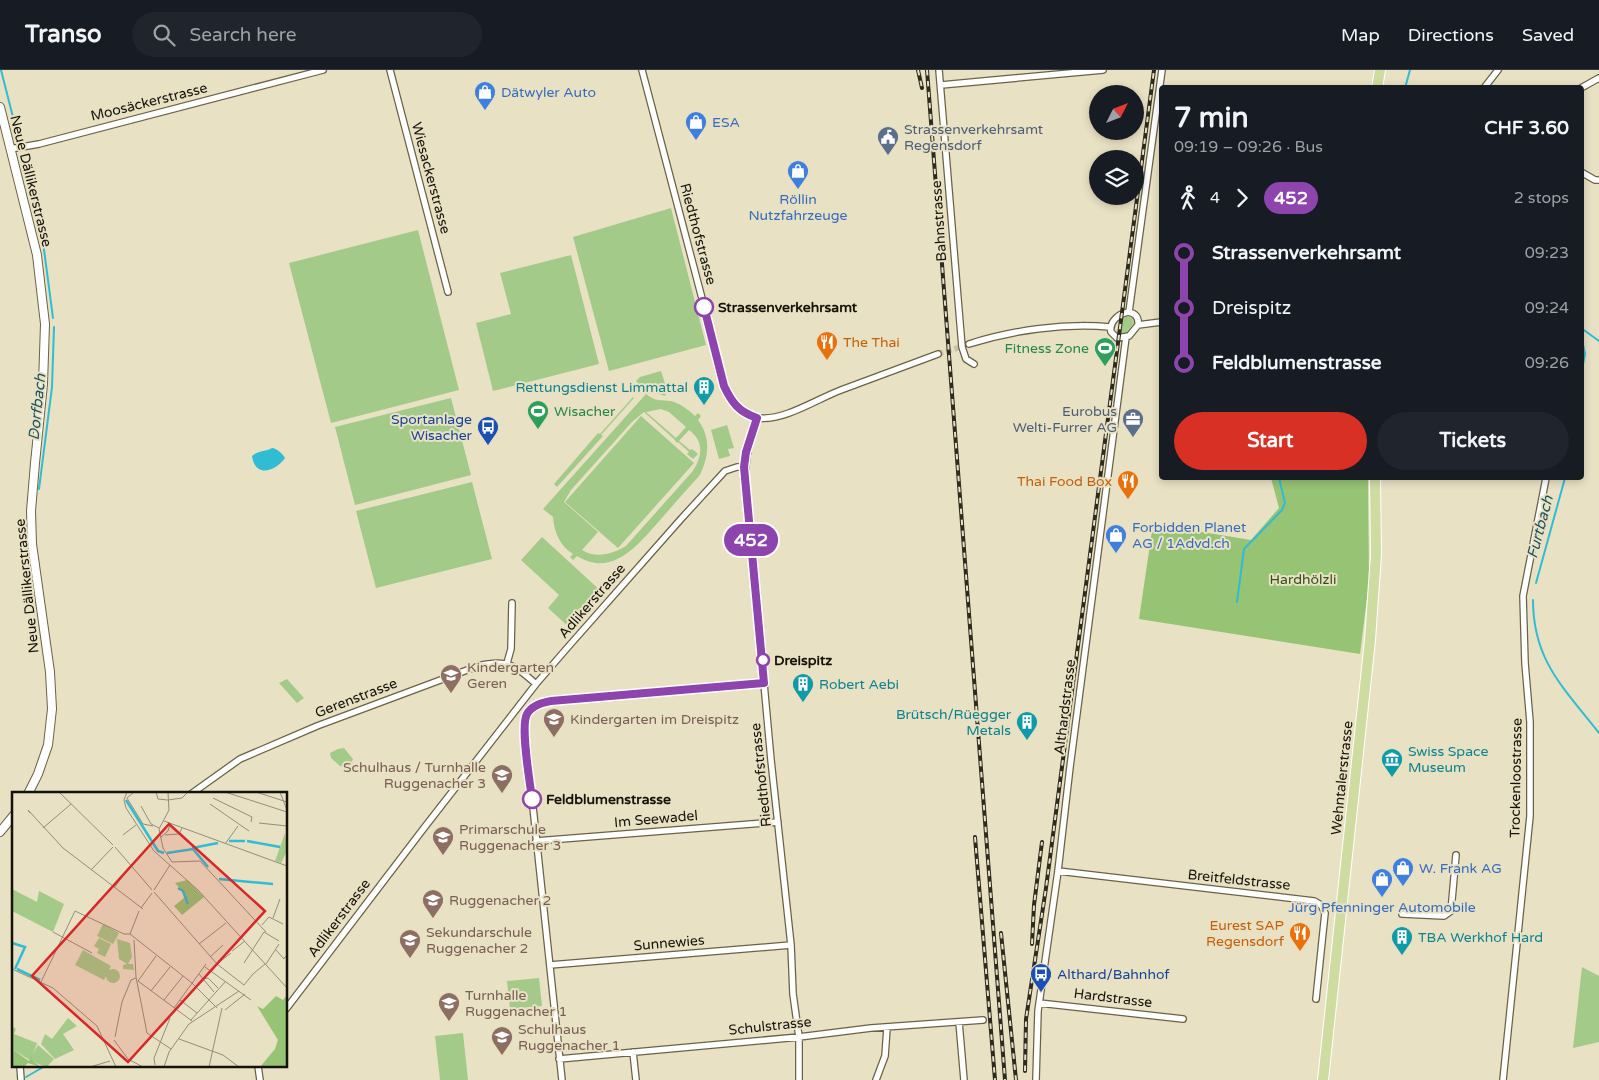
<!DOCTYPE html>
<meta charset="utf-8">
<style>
:root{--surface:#171b24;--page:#20242c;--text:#f1f3f6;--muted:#9ea1a6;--line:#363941;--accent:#d93025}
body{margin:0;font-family:"Varela Round",sans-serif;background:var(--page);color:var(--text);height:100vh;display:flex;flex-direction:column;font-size:19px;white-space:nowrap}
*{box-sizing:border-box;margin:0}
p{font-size:16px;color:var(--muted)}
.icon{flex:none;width:28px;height:28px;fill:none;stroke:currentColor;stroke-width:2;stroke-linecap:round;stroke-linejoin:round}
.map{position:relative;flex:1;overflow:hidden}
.details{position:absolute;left:1159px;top:15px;width:425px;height:395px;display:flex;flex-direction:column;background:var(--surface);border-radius:5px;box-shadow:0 2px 8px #0003}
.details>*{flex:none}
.badge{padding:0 10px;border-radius:16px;font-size:18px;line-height:32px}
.needle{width:32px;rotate:48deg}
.controls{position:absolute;left:1089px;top:15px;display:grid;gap:10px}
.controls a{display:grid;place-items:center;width:55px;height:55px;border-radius:50%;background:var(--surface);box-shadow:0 2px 8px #0003;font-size:25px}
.map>.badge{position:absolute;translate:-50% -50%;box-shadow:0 0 0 2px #fff}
.legs{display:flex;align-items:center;gap:8px;height:55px;padding:0 15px;font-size:16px}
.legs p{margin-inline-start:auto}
.head{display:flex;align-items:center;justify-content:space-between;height:85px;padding:0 15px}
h1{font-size:28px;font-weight:700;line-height:38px}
.button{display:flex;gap:10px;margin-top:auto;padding:10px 15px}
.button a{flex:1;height:58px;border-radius:30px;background:var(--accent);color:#fff;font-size:20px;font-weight:700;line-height:58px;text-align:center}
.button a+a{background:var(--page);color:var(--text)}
ul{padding:0 15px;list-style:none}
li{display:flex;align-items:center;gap:18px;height:55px;font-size:19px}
li i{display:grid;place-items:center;width:8px;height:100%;margin:0 6px;background:currentColor}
li i::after{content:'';width:12px;height:12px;margin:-6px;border:4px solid;border-radius:50%;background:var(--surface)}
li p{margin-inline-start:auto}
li:first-child i{background:linear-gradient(#0000 50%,currentColor 0)}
li:last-child i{background:linear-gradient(currentColor 50%,#0000 0)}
header{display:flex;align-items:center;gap:30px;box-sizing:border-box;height:70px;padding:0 25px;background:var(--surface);border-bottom:1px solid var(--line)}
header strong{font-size:24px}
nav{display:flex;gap:28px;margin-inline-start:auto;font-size:18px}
.search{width:350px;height:45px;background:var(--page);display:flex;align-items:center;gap:12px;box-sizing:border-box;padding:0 18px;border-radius:28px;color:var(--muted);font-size:19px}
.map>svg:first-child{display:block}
.green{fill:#a3ca88;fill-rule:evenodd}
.forest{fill:#96c374}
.water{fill:#30bcd3}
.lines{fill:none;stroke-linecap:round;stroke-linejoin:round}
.stream{stroke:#30bcd3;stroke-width:2}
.minor-tunnel{stroke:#c9c2a8;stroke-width:5.5;stroke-dasharray:5.5 3;stroke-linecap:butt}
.minor-casing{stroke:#696248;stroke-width:8}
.tertiary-casing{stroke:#696248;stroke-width:10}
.primary-casing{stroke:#fff;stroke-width:12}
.minor{stroke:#fff;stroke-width:5.5}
.tertiary{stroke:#fff;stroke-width:8}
.primary{stroke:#cfdca1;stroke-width:10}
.rail-casing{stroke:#2d2a1e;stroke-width:4}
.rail{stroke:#e9e1c4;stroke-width:2;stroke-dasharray:5.5;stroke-linecap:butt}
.line-1-casing{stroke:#fff;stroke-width:11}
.line-1{stroke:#8e44ad;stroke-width:8}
.stop-1-dot{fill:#fff;stroke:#8e44ad;stroke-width:2.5}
.labels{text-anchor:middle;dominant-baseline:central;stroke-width:4;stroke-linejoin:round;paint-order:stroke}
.shop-label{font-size:14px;fill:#366cbe;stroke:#e9e1c4;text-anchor:start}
.street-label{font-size:14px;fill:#151208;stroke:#e9e1c4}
.service-label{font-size:14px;fill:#4e5e75;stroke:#e9e1c4;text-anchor:start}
.stop-label{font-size:14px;font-weight:bold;fill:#151208;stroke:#e9e1c4;text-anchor:start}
.food-label{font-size:14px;fill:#c56008;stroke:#e9e1c4;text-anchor:end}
.leisure-label{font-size:14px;fill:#27864d;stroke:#e9e1c4;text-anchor:end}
.culture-label{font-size:14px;fill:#0d838f;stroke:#e9e1c4;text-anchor:start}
.transit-label{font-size:14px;fill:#164399;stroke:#e9e1c4;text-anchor:end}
.park-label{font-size:14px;fill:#314e17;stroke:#e9e1c4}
.education-label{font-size:14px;fill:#785e54;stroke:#e9e1c4;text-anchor:start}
.water-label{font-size:15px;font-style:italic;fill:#1d545e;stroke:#e9e1c4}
.inset-river{fill:none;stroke:#30bcd3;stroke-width:2.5}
.inset-road{fill:none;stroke:#948e79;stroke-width:1}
.view{fill:#d62828;fill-opacity:0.15;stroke:#d62828;stroke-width:2.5}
.inset-edge{fill:none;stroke:#151208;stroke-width:2.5}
</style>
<header>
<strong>Transo</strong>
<div class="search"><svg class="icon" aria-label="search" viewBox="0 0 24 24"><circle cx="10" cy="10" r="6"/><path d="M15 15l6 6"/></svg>Search here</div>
<nav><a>Map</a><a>Directions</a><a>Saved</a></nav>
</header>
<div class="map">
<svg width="1599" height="1010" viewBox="0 0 1599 1010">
<rect width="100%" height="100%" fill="#e9e1c4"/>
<path class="green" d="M671,138L706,275L609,301L573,167Z
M418,160L459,320L331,353L289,193Z
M571,185L599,294L493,321L476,253L511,244L500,203Z
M1126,246L1132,248L1134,253L1126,263L1120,265L1122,248Z
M661,301L667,320L665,326L643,318L636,311L640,307Z
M646,324C659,334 660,328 674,332C682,335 689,340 695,346L698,343L701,346L698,350C711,368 709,385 700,405C687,419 674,434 662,448C640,472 614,509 577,486L573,490L570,487L573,484C560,476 554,462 553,447L543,439ZM661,339L669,342L686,357L676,368L646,342ZM644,342L674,369L677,373L678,372L689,382L687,384L693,389L698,384L692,379L690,380L679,371L689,360C705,372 702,387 692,402L626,476C612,484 597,489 582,480L598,462L564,432L571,420L632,352Z
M633,327L634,328L601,365L603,366L557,417L554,414L598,363L600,364Z
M451,328L471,405L355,435L335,357Z
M641,346L694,393L618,478L565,432Z
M727,355L734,378L728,379L730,386L719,389L711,360Z
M472,412L492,489L376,518L356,441Z
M542,467L602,522L570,558L548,538L559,525L521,490Z
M287,609L304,628L297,633L279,613Z
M344,678L353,689L351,694L346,697L340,696L331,688L330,683L338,679Z
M1582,897L1599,906V972L1573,978Z
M539,908L542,936L510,939L507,911Z
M463,963L468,1010H440L435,966Z"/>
<path class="forest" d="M1271,408H1368L1369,512L1360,584L1139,549L1153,454L1251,470L1279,438Z"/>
<path class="water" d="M272,378C276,378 283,384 285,388C275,402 255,408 252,386C259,380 265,382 272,378Z"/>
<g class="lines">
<path class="stream" d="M1,0L14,51L21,65
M1405,18L1410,0
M27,91L28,105L43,172L53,248
M1581,258L1599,271
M1581,265L1585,284L1581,304
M39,419L52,317L54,257
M1536,513L1565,408
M1533,530C1533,591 1564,618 1599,663
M1237,532L1244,479L1282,440L1285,433L1279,408
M26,1007L45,996"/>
<path class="minor-tunnel" d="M938,284L964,276"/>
<g class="minor-casing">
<path id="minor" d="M390,0L448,222
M642,0L725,316C731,331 740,346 759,348C784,351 817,329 841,320C873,308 906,296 938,284
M939,0L962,277L966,289L974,294
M941,15L1103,0
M1484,18L1498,0
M1581,18L1599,8
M10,79L39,74L323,0
M1581,102L1595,110H1599
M1128,242C1135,243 1139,247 1138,255L1129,266L1117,268L1111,262C1109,252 1118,244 1128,242Z
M1129,242L1162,0
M1138,255L1161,252
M969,274C1013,260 1064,253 1110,257
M757,348C749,375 744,387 746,417L771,690L791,875L793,924L799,967V1010
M507,593L511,579L512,533
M191,724L240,689L317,656L478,596C507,589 515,595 536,614
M536,771L778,752
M1058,801L1314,831L1321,835L1325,843L1316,929
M1402,844L1444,846L1451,841L1456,785
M550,895L791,875
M1039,933L1183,949
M286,939L424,758L536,614L568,577L681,449L725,401L737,397H744
M959,952L964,1010
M633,982L636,1010
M559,989L799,967L871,958L983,950
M20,996L21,1010
M258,996L260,1010
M562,1010L525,662C524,641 532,637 551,631L764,613
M876,1010L885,986L887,958
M1036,1010L1038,941L1058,801L1070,697L1126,267
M1503,1010L1530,746V652L1525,593L1523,526L1546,408"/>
</g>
<g class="tertiary-casing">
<path id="tertiary" d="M0,37L37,185L45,254L43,314L35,393L31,441L32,474L50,602L52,639L48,675L38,704L28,724
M0,762L14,745"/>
</g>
<g class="primary-casing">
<path id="primary" d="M1377,18L1380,0
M1323,1010L1370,570L1376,485L1375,408"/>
</g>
<use href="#minor" class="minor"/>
<use href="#tertiary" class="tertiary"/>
<use href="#primary" class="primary"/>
<g class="rail-casing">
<path id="rail" d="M918,0L922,18
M927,0L1005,1010
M975,767L995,1010
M1001,863L1016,1010
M1032,874L1034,835L1042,772
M1025,1001L1026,949L1046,818L1154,0"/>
</g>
<use href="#rail" class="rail"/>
</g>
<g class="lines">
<g class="line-1-casing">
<path id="line-1" d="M532,729C530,712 520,656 527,644C532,635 542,633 551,631L764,613L744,397L746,382L757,348C739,342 732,333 724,316L704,237"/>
</g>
<use href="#line-1" class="line-1"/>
</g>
<defs>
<g id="shop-pin" transform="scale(1.125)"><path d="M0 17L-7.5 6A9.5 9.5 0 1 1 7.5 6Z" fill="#3f7fe0" stroke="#e9e1c4"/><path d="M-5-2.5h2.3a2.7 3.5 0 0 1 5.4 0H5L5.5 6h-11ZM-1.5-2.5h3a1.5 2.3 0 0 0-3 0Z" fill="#fff"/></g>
<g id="civic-pin" transform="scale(1.125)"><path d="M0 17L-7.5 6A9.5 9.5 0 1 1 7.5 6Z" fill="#5c6f8a" stroke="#e9e1c4"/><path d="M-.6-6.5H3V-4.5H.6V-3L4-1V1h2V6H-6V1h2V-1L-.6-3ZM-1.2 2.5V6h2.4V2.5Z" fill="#fff"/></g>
<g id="restaurant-pin" transform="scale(1.125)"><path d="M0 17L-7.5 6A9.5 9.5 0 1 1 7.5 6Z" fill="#e8710a" stroke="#e9e1c4"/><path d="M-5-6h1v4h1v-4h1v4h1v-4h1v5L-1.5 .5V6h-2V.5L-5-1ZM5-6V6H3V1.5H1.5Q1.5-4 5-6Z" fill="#fff"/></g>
<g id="stadium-pin" transform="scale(1.125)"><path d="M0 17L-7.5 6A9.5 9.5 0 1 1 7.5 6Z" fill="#2e9e5b" stroke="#e9e1c4"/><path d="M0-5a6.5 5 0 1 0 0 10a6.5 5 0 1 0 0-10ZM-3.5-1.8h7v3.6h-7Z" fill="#fff"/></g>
<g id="building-pin" transform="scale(1.125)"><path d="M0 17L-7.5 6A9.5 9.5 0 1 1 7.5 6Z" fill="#0f9aa8" stroke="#e9e1c4"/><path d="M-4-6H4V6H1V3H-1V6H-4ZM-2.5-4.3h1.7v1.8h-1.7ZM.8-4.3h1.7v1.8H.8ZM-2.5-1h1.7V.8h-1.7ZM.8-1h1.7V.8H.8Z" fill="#fff"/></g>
<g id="office-pin" transform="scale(1.125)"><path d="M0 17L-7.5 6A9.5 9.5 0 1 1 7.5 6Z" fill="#5c6f8a" stroke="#e9e1c4"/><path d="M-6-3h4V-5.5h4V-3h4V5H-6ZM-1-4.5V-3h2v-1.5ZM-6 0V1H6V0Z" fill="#fff"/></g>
<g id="bus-pin" transform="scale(1.125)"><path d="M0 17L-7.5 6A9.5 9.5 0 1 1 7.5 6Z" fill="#1a4fb4" stroke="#e9e1c4"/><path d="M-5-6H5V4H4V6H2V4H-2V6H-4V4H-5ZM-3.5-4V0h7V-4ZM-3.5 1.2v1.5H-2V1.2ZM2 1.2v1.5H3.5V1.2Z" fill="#fff"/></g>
<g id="school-pin" transform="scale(1.125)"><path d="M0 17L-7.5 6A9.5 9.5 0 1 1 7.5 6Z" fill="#8d6e63" stroke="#e9e1c4"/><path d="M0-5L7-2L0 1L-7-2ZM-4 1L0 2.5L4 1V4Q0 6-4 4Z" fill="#fff"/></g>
<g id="museum-pin" transform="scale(1.125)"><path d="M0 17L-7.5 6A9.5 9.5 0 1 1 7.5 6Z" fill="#0f9aa8" stroke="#e9e1c4"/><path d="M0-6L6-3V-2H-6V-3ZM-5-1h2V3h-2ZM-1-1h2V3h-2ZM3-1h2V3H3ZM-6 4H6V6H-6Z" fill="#fff"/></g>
</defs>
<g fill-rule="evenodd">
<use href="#shop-pin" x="485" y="22"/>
<use href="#shop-pin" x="696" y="52"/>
<use href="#civic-pin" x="888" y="67"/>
<use href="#shop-pin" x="798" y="101"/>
<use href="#restaurant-pin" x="827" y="272"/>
<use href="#stadium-pin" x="1105" y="278"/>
<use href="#building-pin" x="704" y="317"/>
<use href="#stadium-pin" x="538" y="341"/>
<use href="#office-pin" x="1133" y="349"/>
<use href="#bus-pin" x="488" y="357"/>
<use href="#restaurant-pin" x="1128" y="411"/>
<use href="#shop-pin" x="1116" y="465"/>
<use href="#school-pin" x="451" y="605"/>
<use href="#building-pin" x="803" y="614"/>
<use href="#school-pin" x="554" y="649"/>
<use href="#building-pin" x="1027" y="652"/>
<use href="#museum-pin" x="1392" y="689"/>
<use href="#school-pin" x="502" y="705"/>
<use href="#school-pin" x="443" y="767"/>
<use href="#shop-pin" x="1403" y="798"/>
<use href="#shop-pin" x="1382" y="809"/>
<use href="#school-pin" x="433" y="830"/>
<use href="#restaurant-pin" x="1300" y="863"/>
<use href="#building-pin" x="1402" y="867"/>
<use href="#school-pin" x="410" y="870"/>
<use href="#bus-pin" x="1041" y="904"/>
<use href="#school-pin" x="449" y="933"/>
<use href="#school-pin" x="502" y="967"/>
</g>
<g class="stop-1-dot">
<circle cx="704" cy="237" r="9"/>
<circle cx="763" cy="590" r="6"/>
<circle cx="532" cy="729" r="9"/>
</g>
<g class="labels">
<g class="shop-label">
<text x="501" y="22">Dätwyler Auto</text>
<text x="712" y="52">ESA</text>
<text x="798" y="129" text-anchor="middle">Röllin<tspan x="798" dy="16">Nutzfahrzeuge</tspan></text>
<text x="1132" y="457">Forbidden Planet<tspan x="1132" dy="16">AG / 1Advd.ch</tspan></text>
<text x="1419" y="798">W. Frank AG</text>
<text x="1382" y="837" text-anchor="middle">Jürg Pfenninger Automobile</text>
</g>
<g class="street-label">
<text transform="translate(149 32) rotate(-14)">Moosäckerstrasse</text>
<text transform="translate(431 108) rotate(75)">Wiesackerstrasse</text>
<text transform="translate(31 111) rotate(76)">Neue Dällikerstrasse</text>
<text transform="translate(939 151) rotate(-94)">Bahnstrasse</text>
<text transform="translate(698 164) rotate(75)">Riedthofstrasse</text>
<text transform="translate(27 516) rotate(-96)">Neue Dällikerstrasse</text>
<text transform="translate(592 531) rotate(-49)">Adlikerstrasse</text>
<text transform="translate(356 628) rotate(-21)">Gerenstrasse</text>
<text transform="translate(1065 637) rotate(-83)">Althardstrasse</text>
<text transform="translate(761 705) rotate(-96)">Riedthofstrasse</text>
<text transform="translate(1342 708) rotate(-84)">Wehntalerstrasse</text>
<text transform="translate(1516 708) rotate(-89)">Trockenloostrasse</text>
<text transform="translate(656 749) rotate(-5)">Im Seewadel</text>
<text transform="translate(1239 810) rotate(6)">Breitfeldstrasse</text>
<text transform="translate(339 848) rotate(-53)">Adlikerstrasse</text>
<text transform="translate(669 873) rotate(-5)">Sunnewies</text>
<text transform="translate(1113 928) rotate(7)">Hardstrasse</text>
<text transform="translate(770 956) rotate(-6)">Schulstrasse</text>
</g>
<g class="service-label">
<text x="904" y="59">Strassenverkehrsamt<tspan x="904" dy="16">Regensdorf</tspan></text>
<text x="1117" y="341" text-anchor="end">Eurobus<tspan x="1117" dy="16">Welti-Furrer AG</tspan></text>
</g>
<g class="stop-label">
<text x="718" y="237">Strassenverkehrsamt</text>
<text x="774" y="590">Dreispitz</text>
<text x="546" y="729">Feldblumenstrasse</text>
</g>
<g class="food-label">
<text x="843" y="272" text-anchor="start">The Thai</text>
<text x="1112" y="411">Thai Food Box</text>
<text x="1284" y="855">Eurest SAP<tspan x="1284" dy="16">Regensdorf</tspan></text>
</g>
<g class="leisure-label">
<text x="1089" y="278">Fitness Zone</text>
<text x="554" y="341" text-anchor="start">Wisacher</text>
</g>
<g class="culture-label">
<text x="688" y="317" text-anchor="end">Rettungsdienst Limmattal</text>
<text x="819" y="614">Robert Aebi</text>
<text x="1011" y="644" text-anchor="end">Brütsch/Rüegger<tspan x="1011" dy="16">Metals</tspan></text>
<text x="1408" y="681">Swiss Space<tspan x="1408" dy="16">Museum</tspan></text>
<text x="1418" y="867">TBA Werkhof Hard</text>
</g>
<g class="transit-label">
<text x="472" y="349">Sportanlage<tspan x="472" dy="16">Wisacher</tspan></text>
<text x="1057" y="904" text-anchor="start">Althard/Bahnhof</text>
</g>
<g class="park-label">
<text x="1303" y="509">Hardhölzli</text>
</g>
<g class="education-label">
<text x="467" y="597">Kindergarten<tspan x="467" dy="16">Geren</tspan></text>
<text x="570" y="649">Kindergarten im Dreispitz</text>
<text x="486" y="697" text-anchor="end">Schulhaus / Turnhalle<tspan x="486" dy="16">Ruggenacher 3</tspan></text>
<text x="459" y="759">Primarschule<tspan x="459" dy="16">Ruggenacher 3</tspan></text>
<text x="449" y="830">Ruggenacher 2</text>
<text x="426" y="862">Sekundarschule<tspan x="426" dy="16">Ruggenacher 2</tspan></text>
<text x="465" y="925">Turnhalle<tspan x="465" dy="16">Ruggenacher 1</tspan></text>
<text x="518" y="959">Schulhaus<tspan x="518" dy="16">Ruggenacher 1</tspan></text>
</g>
<g class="water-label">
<text transform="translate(37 337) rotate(-84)">Dorfbach</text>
<text transform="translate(1540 457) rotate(-75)">Furtbach</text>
</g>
</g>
<g transform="translate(12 722)">
<rect width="275" height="275" fill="#e9e1c4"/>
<path d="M273,41L275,59L269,71L263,69ZM0,97L25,110L27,99L52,112L41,140L0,119ZM91,132L107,141L101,152L85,144ZM87,146L99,152L93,165L85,161L87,157L82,154ZM105,147L118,151L120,165L116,172H121L122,178L111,177V173L115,172L107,167ZM71,158L99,174L92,188L63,173ZM94 184a7 7 0 1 1 14 0a7 7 0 1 1-14 0ZM56,226L65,234L51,242L62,258L43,267L29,252L33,242L40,247ZM0,234L4,237L2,242L25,251L18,268L0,257ZM26,253L42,267L35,275L18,269Z" fill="#a3ca88"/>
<path d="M175,88L192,105L170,123L162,114L172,106L171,100L163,91ZM275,203V275H248L263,257L266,248L245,214L251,217L264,204L271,208ZM26,251L19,268L29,275L16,271L12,275H0V257L17,269Z" fill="#96c374"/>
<path class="inset-river" d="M114,8L146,59L152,61M217,49H233M235,49L268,55M180,56L206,51M155,61L181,57L196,75M207,87L261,92M166,96L171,99L176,112M0,151L13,155L3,177M5,177L28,188"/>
<path class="inset-road" d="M47,0L101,53M115,0L112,8L114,16L142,59L186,98L275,196M122,0L115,6L131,32L141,34M144,0L146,7L156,8L170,6L176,0M156,0L157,18L147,37L151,56L160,70M213,0L275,20M244,0L275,10M268,0L275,18M201,6L240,25L239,30M198,12L237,39M129,14L139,32L147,36M18,21L16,18L51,56L131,117M152,29L275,74M247,31L275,34M31,36L59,12M111,43L124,33M153,43L167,42L170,36M149,45L156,39L158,32M213,52L226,34M103,55L140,98M160,70L188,69L254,140M79,78L101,55M102,96L119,73M142,98L158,73M142,100L205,172L232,193L241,182M129,116L140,101M261,126L268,107M250,133L257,125L271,132M41,140L80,161M118,142L180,191L205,216M118,142L127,119M122,148L124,185L135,241L159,257M187,152L214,131M264,158L272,167L274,164M220,159L233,149M144,164L126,189L180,229M198,165L211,153M232,171L252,140L267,149M205,172L219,161M254,172L267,152M193,175L239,208M0,177L41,196L85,234L104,275M187,182L202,200M241,182L253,172M191,187L196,186L206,196M29,190L63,119L112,142H118M139,199L158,175M152,208L171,184M168,208L185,221M162,216L194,172M213,218L233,202M179,228L213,190M103,245L110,210L119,188L124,186M167,247L211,263L227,275M102,248L116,267L131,275M143,273L142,266L158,226M78,275L98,269M152,275L157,260L177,232L227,199M197,275L210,216"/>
<path class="view" d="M157,32L253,119L116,270L20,184Z"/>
<rect width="275" height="275" class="inset-edge"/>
</g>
</svg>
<div class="controls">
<a><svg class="needle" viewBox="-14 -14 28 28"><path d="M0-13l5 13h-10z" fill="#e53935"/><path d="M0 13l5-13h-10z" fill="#9ea1a6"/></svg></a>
<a><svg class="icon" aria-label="layers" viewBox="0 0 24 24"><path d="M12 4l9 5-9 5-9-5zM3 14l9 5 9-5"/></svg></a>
</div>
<b class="badge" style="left:751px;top:470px;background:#8e44ad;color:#fff">452</b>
<section class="details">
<div class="head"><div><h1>7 min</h1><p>09:19 – 09:26 · Bus</p></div><b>CHF 3.60</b></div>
<div class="legs"><svg class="icon" aria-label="walk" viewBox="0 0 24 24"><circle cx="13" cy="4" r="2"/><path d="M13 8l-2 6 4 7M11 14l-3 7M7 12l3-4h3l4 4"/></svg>4<svg class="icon" aria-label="forward" viewBox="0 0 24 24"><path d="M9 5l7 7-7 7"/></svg><b class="badge" style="background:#8e44ad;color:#fff">452</b><p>2 stops</p></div>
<ul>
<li><i style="color:#8e44ad"></i><b>Strassenverkehrsamt</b><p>09:23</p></li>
<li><i style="color:#8e44ad"></i><span>Dreispitz</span><p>09:24</p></li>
<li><i style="color:#8e44ad"></i><b>Feldblumenstrasse</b><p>09:26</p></li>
</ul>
<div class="button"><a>Start</a><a>Tickets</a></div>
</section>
</div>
